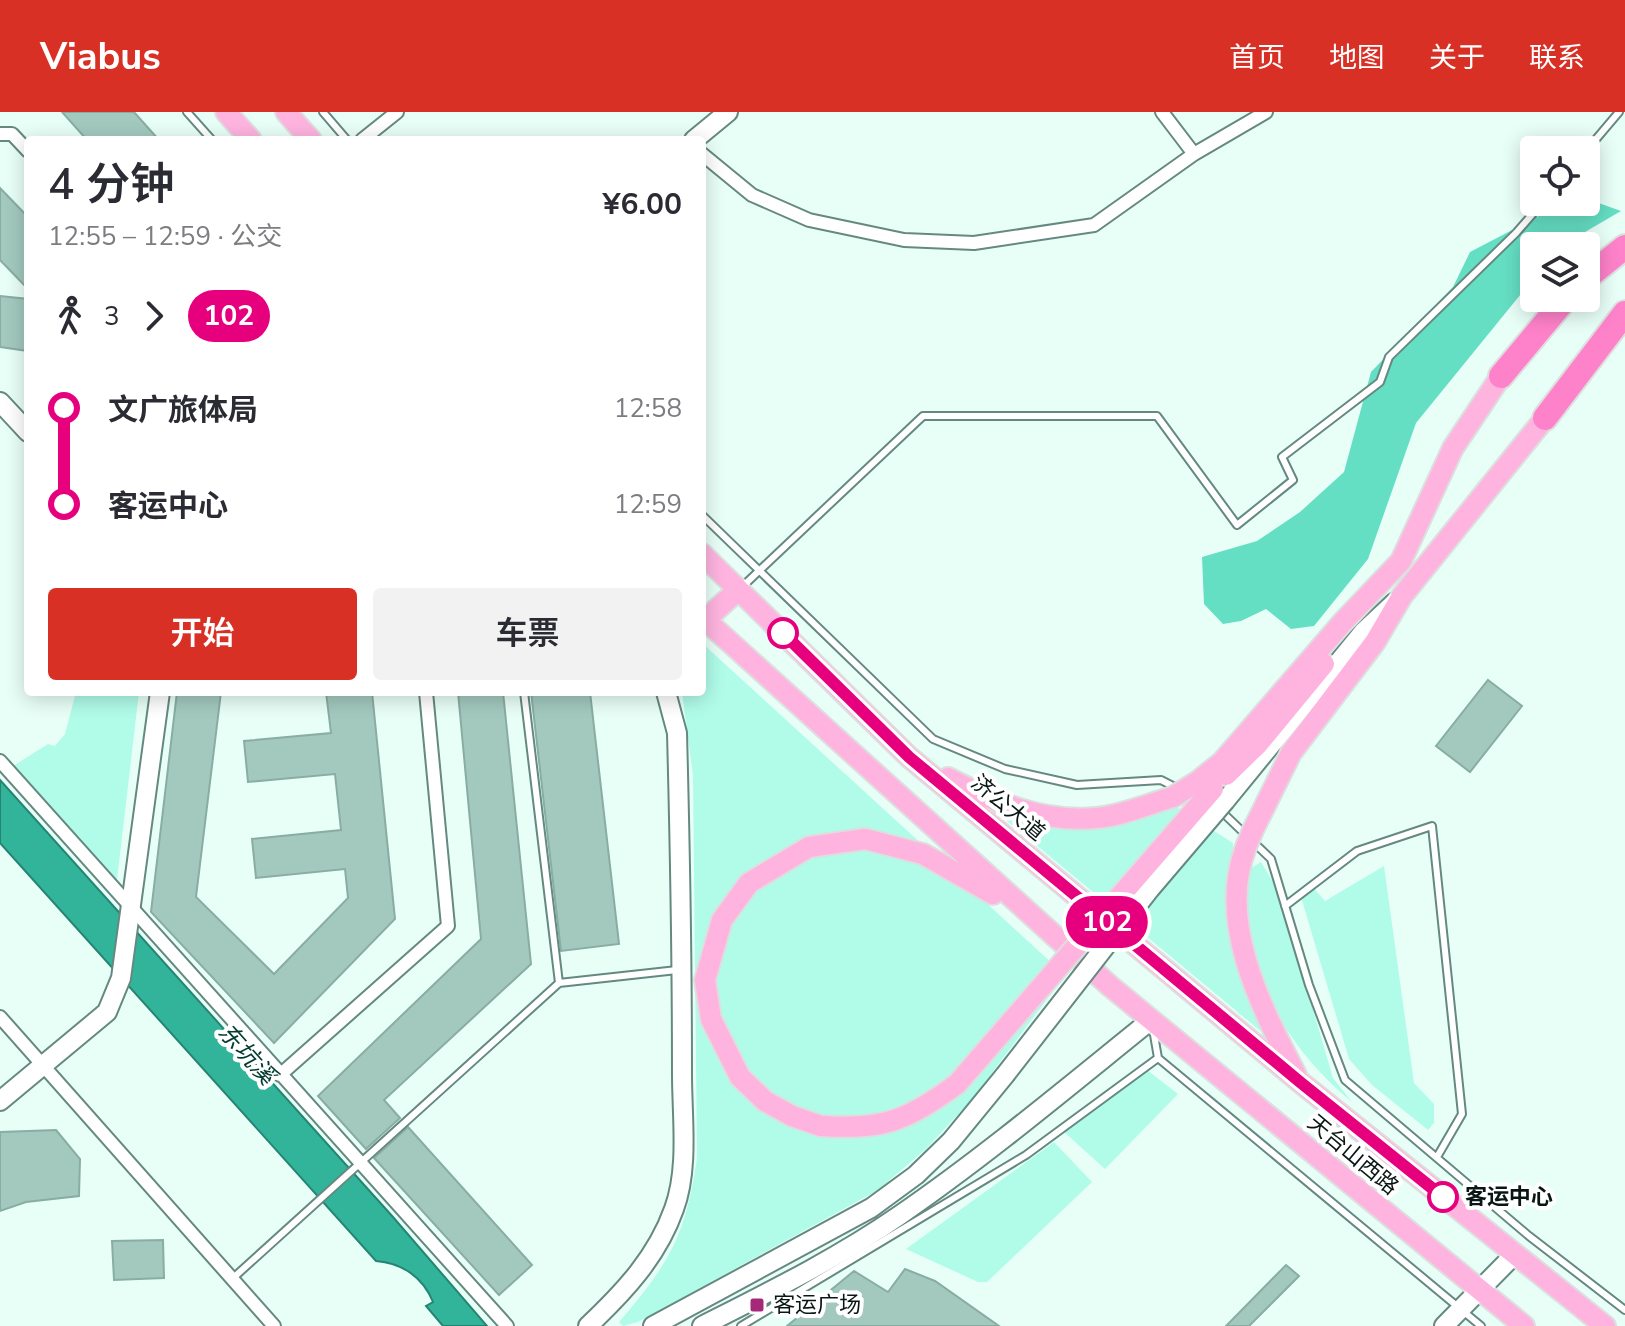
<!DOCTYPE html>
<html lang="zh">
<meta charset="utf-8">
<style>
:root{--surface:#fff;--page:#f2f2f3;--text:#2b2b33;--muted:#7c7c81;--accent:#d93025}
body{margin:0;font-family:"Nunito Sans","Noto Sans SC",sans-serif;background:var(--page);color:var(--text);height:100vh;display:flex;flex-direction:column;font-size:30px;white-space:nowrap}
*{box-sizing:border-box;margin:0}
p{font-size:26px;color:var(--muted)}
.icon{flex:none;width:44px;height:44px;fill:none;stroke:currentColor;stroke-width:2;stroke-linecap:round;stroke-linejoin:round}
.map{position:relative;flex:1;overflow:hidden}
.sheet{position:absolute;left:24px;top:24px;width:682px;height:560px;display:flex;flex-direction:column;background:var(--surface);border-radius:8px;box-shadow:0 4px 20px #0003}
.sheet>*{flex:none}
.badge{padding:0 16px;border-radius:26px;font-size:28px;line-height:52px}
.controls{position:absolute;left:1520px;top:24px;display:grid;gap:16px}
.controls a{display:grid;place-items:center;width:80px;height:80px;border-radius:8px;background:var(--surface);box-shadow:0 4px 20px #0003;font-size:40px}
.map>.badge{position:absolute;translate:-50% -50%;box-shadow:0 0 0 4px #fff}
.legs{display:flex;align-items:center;gap:12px;height:88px;padding:0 24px;font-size:26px}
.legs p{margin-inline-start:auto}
.headline{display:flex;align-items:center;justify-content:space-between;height:136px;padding:0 24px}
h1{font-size:44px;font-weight:600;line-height:60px}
.action{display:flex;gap:16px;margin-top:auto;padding:16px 24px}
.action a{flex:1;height:92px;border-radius:8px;background:var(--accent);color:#fff;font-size:32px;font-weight:600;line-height:92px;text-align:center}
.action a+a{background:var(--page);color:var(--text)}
ul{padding:0 24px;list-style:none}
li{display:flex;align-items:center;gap:28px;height:96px;font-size:30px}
li i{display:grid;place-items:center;width:12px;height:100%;margin:0 10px;background:currentColor}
li i::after{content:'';width:20px;height:20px;margin:-10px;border:6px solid;border-radius:50%;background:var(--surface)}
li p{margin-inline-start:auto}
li:first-child i{background:linear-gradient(#0000 50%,currentColor 0)}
li:last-child i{background:linear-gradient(currentColor 50%,#0000 0)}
header{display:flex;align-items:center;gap:48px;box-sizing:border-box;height:112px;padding:0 40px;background:var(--accent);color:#fff}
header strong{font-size:38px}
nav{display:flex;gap:44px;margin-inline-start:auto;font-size:28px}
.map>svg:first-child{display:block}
.green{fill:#b0fce9}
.forest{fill:#65dfc4}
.water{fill:#32b49b;stroke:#268572;stroke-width:2}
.building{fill:#a3c9be;stroke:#88ada3;stroke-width:2}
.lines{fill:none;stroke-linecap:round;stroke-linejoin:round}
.lane-casing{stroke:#658980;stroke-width:10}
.street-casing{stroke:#658980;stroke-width:16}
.secondary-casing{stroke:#658980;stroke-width:22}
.primary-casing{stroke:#dddfde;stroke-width:24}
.highway-casing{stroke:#dddfde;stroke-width:28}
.lane{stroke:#fff;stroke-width:6}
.street{stroke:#fff;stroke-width:12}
.secondary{stroke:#fff;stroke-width:18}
.primary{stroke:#feb4df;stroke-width:20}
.highway{stroke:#fe82ca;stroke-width:24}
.secondary-bridge-casing{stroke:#658980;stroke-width:22;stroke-linecap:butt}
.primary-bridge-casing{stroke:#dddfde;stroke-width:24;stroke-linecap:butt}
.secondary-bridge{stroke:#fff;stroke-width:18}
.primary-bridge{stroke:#feb4df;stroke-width:20}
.line-1-casing{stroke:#fff;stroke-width:18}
.line-1{stroke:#e6007e;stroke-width:12}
.stop-1-dot{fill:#fff;stroke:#e6007e;stroke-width:4}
.poi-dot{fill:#a62879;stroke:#fff;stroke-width:3}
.labels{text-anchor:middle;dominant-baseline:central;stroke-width:8;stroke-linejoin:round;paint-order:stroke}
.street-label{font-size:22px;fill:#091714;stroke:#fff}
.stop-label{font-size:22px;font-weight:bold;fill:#091714;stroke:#fff;text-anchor:start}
.poi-label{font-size:22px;fill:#091714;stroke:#fff;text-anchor:start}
.water-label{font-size:24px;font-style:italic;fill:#003a30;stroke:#fff}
</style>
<header>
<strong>Viabus</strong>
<nav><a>首页</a><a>地图</a><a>关于</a><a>联系</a></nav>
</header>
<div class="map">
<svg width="1625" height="1214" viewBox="0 0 1625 1214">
<rect width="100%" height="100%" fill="#e8fff8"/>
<path class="green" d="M702,531L1065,863L974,985L926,1037L878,1078L638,1210L623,1214L619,1210C669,1152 686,1123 697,1046L693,664L682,580H702Z
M76,580H139L117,768L93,757L13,654L48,632L55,634L65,622Z
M1175,694L1233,731L1230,809L1241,865L1263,921L1000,703L1086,715L1133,710Z
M1261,750L1278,778L1333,966L1352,990C1293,942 1248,870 1245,793C1245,781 1249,768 1251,756Z
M1384,754L1414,971L1434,992V1011L1428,1018L1372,973L1349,947L1301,785L1302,776L1311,773L1325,789Z
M1147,958L1178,982L1105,1057L1064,1020Z
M1054,1030L1092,1070L987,1170H978L906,1137Z"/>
<path class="forest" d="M1593,89L1621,99L1561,134H1534V166L1416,311L1368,447L1314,514L1291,517L1266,497L1241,509L1223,512L1204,492L1202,445L1257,429L1300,400L1344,360L1371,260L1453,175L1470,140L1558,94Z"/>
<path class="water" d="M0,668L393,1105L487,1214H443L426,1194L433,1190C423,1165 402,1151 376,1149L0,731Z"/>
<path class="building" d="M62,0H134L159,28H87Z
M0,76L28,105V177L0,148Z
M0,184L28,187V239L0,235Z
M1488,568L1522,594L1470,660L1436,634Z
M177,580H221L196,785L274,862L348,786L345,757L256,766L252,727L341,718L335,662L248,670L244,629L331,621L326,580H372L395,807L274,931L151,800Z
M458,580H503L531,852L384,988L400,1006L366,1037L318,984L481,827Z
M531,580H590L619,832L561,839Z
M408,1015L532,1153L499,1183L374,1046Z
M56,1018L80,1047L79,1084L26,1090L0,1099V1020Z
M163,1128L164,1166L114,1168L112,1129Z
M1286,1153L1299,1164L1249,1214H1226Z
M905,1157L935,1169L999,1214H787L854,1159L888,1180Z"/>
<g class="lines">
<g class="lane-casing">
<path id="lane" d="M187,0L212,28
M323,0L347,28
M1586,39L1619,0
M702,403L933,627L1005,657L1077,673L1161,668L1200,688
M742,475L923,304H1157L1237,413L1293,368L1282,345L1380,270L1389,245L1516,121L1543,90
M524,580L559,871L677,858
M1221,699L1271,747L1309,873L1345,968L1529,1124L1625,1198
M1285,794L1357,739L1432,714L1462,1002L1437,1045
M1153,917L1158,946L1481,1214
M232,1167L559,871
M741,1214L1026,1043L1158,946"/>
</g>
<g class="street-casing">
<path id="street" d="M1162,0L1194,42
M0,22H12L28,39
M362,28L397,0
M702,42L752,83L809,108L904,128L974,131L1094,113L1194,42L1266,0
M0,649L507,1214
M0,905L274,1214
M280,963L448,814L426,580"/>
</g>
<g class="secondary-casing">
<path id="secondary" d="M694,28L728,0
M0,290L28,320
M1225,689L1364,519L1395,490
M0,989L107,900L121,866L160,580
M588,1214C624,1180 657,1145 674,1097C689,1057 682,1005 682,963C682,849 680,735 677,621L666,580
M653,1214L871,1096L916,1063L951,1029L1005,963
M702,1214C769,1180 838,1146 900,1103C987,1043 1069,974 1151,908
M1444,1214L1515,1142"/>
</g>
<g class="primary-casing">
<path id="primary" d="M226,0L251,28
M286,0L311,28
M702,442L909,645L1300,970L1605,1214
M702,505L1110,874L1524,1214
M705,508L738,478
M1226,663L1258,632L1324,552
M948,666C994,690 1042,711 1096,706C1121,704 1149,692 1173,685
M1197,670L1222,650L1342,511L1401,449L1453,336L1501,264
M1253,718L1291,641L1375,530L1402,484L1545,306
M1246,735C1216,811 1263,898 1296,963
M821,1014L792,1004L765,989L740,965L711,907L705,868L722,808L749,771L809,735L865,727L923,742L993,782"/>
</g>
<g class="highway-casing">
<path id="highway" d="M1586,166L1625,135
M1501,264L1566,186
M1545,306L1625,201"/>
</g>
<use href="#lane" class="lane"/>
<use href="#street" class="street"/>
<use href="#secondary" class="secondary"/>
<use href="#primary" class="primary"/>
<use href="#highway" class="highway"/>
<g class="secondary-bridge-casing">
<path id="secondary-bridge" d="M1005,963L1150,777L1225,689"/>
</g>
<g class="primary-bridge-casing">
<path id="primary-bridge" d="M1173,685L1197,670
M1246,735L1253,718
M821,1014C884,1018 906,1009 957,972L1213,677"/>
</g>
<use href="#secondary-bridge" class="secondary-bridge"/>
<use href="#primary-bridge" class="primary-bridge"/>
</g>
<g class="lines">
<g class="line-1-casing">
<path id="line-1" d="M783,521L909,645L1300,970L1443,1085"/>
</g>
<use href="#line-1" class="line-1"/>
</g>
<g class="stop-1-dot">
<circle cx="783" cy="521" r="14"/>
<circle cx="1443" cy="1085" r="14"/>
</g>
<rect class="poi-dot" x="749" y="1185" width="16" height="16" rx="4"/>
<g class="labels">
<g class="street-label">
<text transform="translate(1008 696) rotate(40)">济公大道</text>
<text transform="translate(1353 1043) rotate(40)">天台山西路</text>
</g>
<g class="stop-label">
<text x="1465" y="1085">客运中心</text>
</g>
<g class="poi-label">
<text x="773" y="1193">客运广场</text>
</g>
<g class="water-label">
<text transform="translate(247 942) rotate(48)">东坑溪</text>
</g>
</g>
</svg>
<div class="controls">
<a><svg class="icon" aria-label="locate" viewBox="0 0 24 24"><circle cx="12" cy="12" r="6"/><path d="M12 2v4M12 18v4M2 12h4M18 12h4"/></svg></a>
<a><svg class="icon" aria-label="layers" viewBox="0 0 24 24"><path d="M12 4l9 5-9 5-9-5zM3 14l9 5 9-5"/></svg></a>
</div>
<b class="badge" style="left:1107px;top:810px;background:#e6007e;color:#fff">102</b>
<section class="sheet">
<div class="headline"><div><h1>4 分钟</h1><p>12:55 – 12:59 · 公交</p></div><b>¥6.00</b></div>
<div class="legs"><svg class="icon" aria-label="walk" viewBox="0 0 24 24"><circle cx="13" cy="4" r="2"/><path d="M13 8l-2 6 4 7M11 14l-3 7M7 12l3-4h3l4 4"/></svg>3<svg class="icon" aria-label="forward" viewBox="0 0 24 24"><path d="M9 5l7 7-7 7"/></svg><b class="badge" style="background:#e6007e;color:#fff">102</b></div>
<ul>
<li><i style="color:#e6007e"></i><b>文广旅体局</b><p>12:58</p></li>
<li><i style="color:#e6007e"></i><b>客运中心</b><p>12:59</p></li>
</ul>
<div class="action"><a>开始</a><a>车票</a></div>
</section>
</div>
